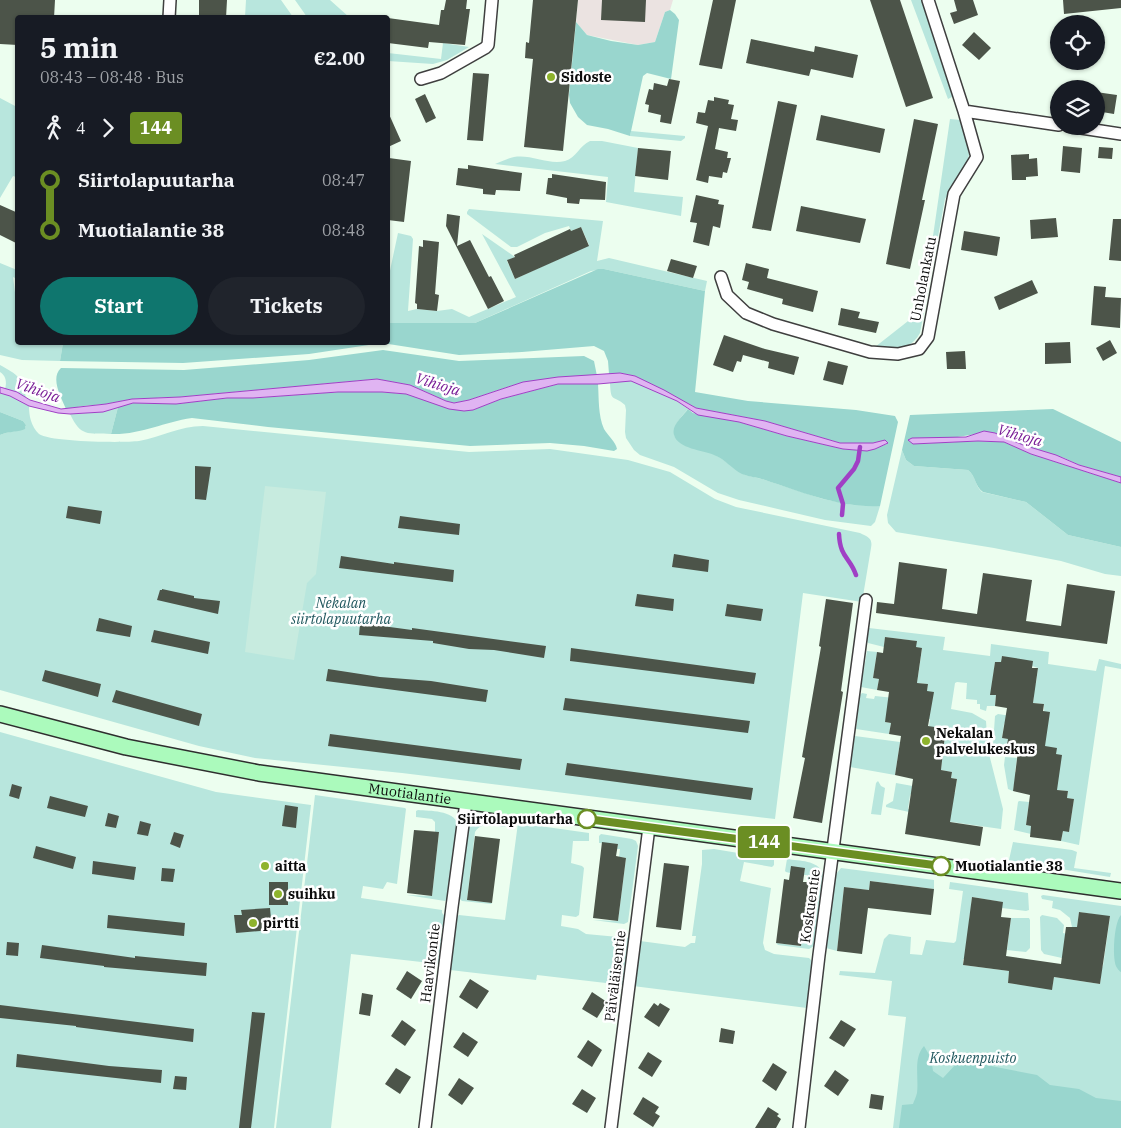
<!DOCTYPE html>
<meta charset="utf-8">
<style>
:root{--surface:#171b24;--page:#20242c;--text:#f1f3f6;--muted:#9ea1a6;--accent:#0f766e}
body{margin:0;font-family:"IBM Plex Serif",serif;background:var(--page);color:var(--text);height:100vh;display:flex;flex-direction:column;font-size:19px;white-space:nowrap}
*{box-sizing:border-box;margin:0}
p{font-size:16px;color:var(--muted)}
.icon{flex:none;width:28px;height:28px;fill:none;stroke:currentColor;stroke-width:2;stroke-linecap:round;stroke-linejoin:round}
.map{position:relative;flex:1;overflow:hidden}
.details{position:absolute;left:15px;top:15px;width:375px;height:330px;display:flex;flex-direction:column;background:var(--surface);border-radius:5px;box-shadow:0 1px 4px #0004}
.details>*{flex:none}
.badge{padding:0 10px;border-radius:4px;font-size:18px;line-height:32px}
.buttons{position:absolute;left:1050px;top:15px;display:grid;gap:10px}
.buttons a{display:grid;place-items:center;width:55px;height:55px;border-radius:50%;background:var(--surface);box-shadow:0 1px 4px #0004;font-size:25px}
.map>.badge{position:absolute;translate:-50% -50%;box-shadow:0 0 0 2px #fff}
.legs{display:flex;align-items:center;gap:8px;height:55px;padding:0 25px;font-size:16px}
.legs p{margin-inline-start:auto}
.head{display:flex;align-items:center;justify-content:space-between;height:85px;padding:0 25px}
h1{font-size:28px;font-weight:700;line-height:38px}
.cta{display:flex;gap:10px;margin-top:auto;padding:10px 25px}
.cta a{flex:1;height:58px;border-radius:30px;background:var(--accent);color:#fff;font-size:20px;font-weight:700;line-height:58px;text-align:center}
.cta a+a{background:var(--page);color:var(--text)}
ul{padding:0 25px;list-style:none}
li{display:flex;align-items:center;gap:18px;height:50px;font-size:19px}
li i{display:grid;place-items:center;width:8px;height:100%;margin:0 6px;background:currentColor}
li i::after{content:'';width:12px;height:12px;margin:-6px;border:4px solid;border-radius:50%;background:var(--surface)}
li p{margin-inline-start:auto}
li:first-child i{background:linear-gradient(#0000 50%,currentColor 0)}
li:last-child i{background:linear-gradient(currentColor 50%,#0000 0)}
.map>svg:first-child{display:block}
.industrial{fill:#ebe3e1}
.green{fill:#b8e6dd}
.forest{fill:#99d6ce}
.pitch{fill:#c7ebdf}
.water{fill:#e0b4f2;stroke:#a040c5}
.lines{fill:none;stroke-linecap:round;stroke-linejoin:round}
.stream{stroke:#a040c5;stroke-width:4.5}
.building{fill:#4c5449}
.street-casing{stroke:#3f3f3f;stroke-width:14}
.secondary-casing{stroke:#2e2e2e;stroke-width:18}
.street{stroke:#fff;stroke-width:11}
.secondary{stroke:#abfabc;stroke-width:15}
.line-1-casing{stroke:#fff;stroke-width:11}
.line-1{stroke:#6b8e23;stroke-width:8}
.poi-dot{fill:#8eb32d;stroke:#fff;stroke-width:2}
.stop-1-dot{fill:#fff;stroke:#6b8e23;stroke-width:2.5}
.labels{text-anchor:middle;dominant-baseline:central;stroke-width:5;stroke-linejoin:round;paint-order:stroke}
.poi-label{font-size:14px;font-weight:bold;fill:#0c0c0c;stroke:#fff;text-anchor:start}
.street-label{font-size:14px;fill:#0c0c0c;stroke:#fff}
.park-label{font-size:14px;font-style:italic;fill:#21585f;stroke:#fff}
.stop-label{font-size:14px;font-weight:bold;fill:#0c0c0c;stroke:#fff;text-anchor:end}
.water-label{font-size:15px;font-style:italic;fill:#791d96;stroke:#fff}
</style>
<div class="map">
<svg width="1121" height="1128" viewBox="0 0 1121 1128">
<rect width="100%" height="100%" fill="#ecfeef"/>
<path class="industrial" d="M578,0H673L670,10L665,12L655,42L638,45L587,35L576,22Z"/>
<path class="green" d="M246,0H281L293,17H245Z
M295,0H330L349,17H307Z
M911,0H923L954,94L952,97L948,99Z
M443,43L469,47L447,60L433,64L388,61V53L441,59Z
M0,98L17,107L18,174L16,177L13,176L0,198Z
M950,119L961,120L968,146L969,155L965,167L945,199L920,333C910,351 893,351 875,347L917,314L924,298Z
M631,131L685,136V138L681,141L630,136Z
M590,141H602L638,148L634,192L683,197L681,216L606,202L608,177L495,164C501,162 508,158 514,157C531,154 548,165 565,161C576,158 580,145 590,141Z
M469,209L603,221L597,261L609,258L707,281L705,291L604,269L591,271L475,323H388V280L398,233L411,236L413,239L408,311L417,309L437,311L452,309L469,317L516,297L482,234L515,257L507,261L515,279L589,245L581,227L571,231L569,226L545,233L517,247H511L467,214V212Z
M0,263L17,270V279L13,277L16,300H17L18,342L63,343L60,361L22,360L0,355Z
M0,365C18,375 22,377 26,398L17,392L5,389C7,382 6,376 0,372Z
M622,381H634L677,401L688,409C681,417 672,426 675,437L716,455L745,475L762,479L823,499L853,505L880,506L875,522L871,526L825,520L739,500L718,493L674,467L640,455L634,450L626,438L625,432L626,410L625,405C613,394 611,404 610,383Z
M0,393L10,396L29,406C29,416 31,426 39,434C50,442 123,443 139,441C161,437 180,426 203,426L469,452L550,449L628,460L670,472L715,499L736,507L860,533C868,537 873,538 871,548L862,602L803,593L775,819L402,773L255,758L199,746L0,690V435C9,431 19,432 26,427V425L23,421L0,412Z
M118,407L111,434C87,433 81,437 70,414L103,412Z
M902,450L906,460L914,466L968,470C976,476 975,486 982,492L1026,502L1068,535L1121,547V576L1105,574L1061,561L994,548L896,532L888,523L887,515Z
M869,628L945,637L943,650L990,656L991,644L1049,652L1048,664L1096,671L1099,659L1121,664V669L1105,666L1079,845L1061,841L1063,831H1069L1074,799L1067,798L1068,791L1057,790L1056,754L1045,747L1044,704L1033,703L1034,695L1028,694L1036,683L1038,668L1002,656L1001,662H995L991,695H996L995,706H987L986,711L980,709V704H977V700L966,699L967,683L957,682L955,683L951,709L972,713L986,721L988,750L1003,809L1001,829L945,821C956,811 951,806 949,793H955L957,779L951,778L952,772L941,770L945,735L940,734L929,726L930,719L923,718L928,684L917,683L922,649L916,647V641L885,637L884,647L868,643L867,641Z
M867,651L877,652L873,678L879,679L877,690L861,687Z
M862,693L867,694L866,698L874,699L875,696L894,698L885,722L891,723L889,734L856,729L860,695Z
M998,714L1011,716L1004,724L1002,738L1008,739L1006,750L996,749L993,745L995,716Z
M0,732L216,792L311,805L274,1128H0Z
M855,736L900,742L895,775L850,767Z
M1005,757L1017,758L1015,772L1021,774L1020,786L1014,785L1013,791L1008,789L1004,765Z
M878,781L881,786L885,788L881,815L871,814L876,783Z
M896,783L918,787L910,795L908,809L915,810L914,813L886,807V805L893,801Z
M315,795L405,808L406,809L397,884L387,882L383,889L363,886L361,898L442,910V913L445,916L444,929H440L439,937L443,938L439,964L351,954L331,1128H276Z
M1019,801L1029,802L1026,825L1032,826L1031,834L1014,830L1018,802Z
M418,810C430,811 453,810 458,824L447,899L445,901L407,895L432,896L439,833L435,832V822L432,819L416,817V811Z
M476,817L507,822L505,827C494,826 482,821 475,832L467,900L492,903L491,904L462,901L459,898L469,825L472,819Z
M518,823L589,833V841H573L571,863L582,866L584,868L579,915L576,917L562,915L561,926L578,929L586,934L629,938L623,985L537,975L536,980L450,970L457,916L459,915L505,920Z
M601,834L632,839L636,841L638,846L628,922L624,924L593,920L618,921L626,858L619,857L620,849H617L618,844L599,843V836Z
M1013,842L1072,850L1077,852L1074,868L1111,873L1110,877L1011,861L1009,860Z
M714,849L774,859V865L772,867L744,862L740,881L771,888L763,943L765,950L774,954L809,958L812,961L807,1008L633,986L640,941L685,947L691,943H695L696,936H692L702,864V850Z
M787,859C800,861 817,860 823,873L814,946L809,949L778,945L776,943L801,946L809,883L807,882V875H804L805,868L790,873L786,872L785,871Z
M841,868L934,880V889L870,881L869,890L844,887L837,951L826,948L836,874Z
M950,882L1028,893L1029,910L1026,911L1002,908V902L972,897L971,904L976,905L970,913L969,920H974C966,934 965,944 969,959H963V965L1009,971L1008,983L1052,989L1054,977L1100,984L1101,977L1096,976L1103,966L1110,917L1079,912L1077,927H1072L1070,918L1060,910L1052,908L1053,901L1042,899L1041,896L1043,895L1121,906V1128H893L906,1017L888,1015L892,981L839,975L840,971L875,973L884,939L889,934L911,937L910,954L922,955L926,940L954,943L956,941L963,891L949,889Z
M1042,915L1057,918L1064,925L1063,933L1071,935L1062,958L1044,954L1041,950L1040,917Z
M1011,918H1029L1030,920V948L1026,952L1007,950Z"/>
<path class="forest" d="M670,10L675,14L679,20L671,79L647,73L643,76L630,136L608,129L587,125L578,117L570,103L569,95L576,22L587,35L611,41L638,45L655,42L665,12Z
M598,269H604L705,291L695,392L748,401L856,410L895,416L898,422L880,506C840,508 801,492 765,480C757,477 749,477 742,474C732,469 725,459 714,455C703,450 678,449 674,435C671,425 683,416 688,409L693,413L739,422L787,436L843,449L867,451L887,444L882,441L873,443H840L765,421L696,408L635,376L620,373L609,374L608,361L604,351L594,346L522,352L459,355L382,343L309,354L183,363L60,361L63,343L388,342V323H475Z
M383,350L459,361L584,356L594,361L597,376L558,377L514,385L469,400L454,403L446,401L410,385L377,379L180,397L132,399L106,404L83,406L66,409C61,397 50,378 61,368L184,370L309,360Z
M558,384H598C599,399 598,415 604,429C608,436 616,442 617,449L614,451L584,446L550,443L470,446L268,427L192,418C163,422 141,435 111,434L118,407L133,403L176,404L227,398H253L338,392H382L406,394L473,410L501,399Z
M1053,409L1121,442V477L1079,465L1064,458L1023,445L989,432L951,438H912L913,444L978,441L1004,442L1031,454L1121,483V547L1068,535L1026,502L983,492C975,487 976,476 968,470L914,466L906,460L902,450L910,415Z
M0,412L23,421L26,425L25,429C19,432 9,431 0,435Z
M1121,915V972C1120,972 1116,967 1116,966C1112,957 1114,922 1121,915Z
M924,1046L931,1058L933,1071L943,1078L956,1064L970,1062L1037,1075L1050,1085L1079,1089L1096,1098L1121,1101V1128H899L902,1105L913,1104C914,1101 916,1097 917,1093C919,1078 913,1058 924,1046Z"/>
<path class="pitch" d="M265,486L326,492L316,574L307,583L294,660L245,652Z"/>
<path class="water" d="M620,373L635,376L664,390L696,408L765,421L840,443H873L885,440L888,443L875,449L867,451L843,449L787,436L739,422L698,415L677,401L631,381L598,384H558L501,399L473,410L464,411L449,409L406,394L382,392H338L253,398H227L176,404L133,403L103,412L70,414L58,413L29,406L10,396L0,393V387L17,392L30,400L61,409L106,404L132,399L180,397L377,379L410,385L446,401L454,403L469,400L523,382L558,377Z
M984,431L995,433L1023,445L1056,455L1079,465L1121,477V483L1031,454L1004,442L978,441L913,444L908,440L912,438L966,437Z"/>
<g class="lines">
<path class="stream" d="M842,515L843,504L838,488L854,469L858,461L860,447
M839,534C840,558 850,557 856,575"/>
</g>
<path class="building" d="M0,0H55L54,18H18V45L0,44Z
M199,0H227L226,18H199Z
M446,0H467L466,9H470L465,45L429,42L428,48L388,43V18L439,25L441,10H444Z
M533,0H578L563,151L524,147L533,59L525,58L526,42L529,43Z
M602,0H646L645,22L601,20Z
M713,0H736L722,69L699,65Z
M870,0H900L933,98L906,107Z
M954,0H973L978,15L954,24L950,13L957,11Z
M1063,0H1121V8L1064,14Z
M974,32L991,48L979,60L962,45Z
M751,39L814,52L815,46L858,55L853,78L811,69L809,76L746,63Z
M473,73L489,74L483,141L467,140Z
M669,79L680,81L671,124L660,122L661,115L648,112L649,105L645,104L649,89L653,90L654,83L667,86Z
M1096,92L1117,95L1114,114L1096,111Z
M425,94L436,118L426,123L415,99Z
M714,97L729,100L728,104L734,105L731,119L738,120L736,131L719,128L715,149L728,152L727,158H731L727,173L723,172L722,178L709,176L708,183L696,180L708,126L696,123L698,112L705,113L708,100L714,101Z
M778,101L797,105L771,231L752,228Z
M388,112L401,141L388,147Z
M821,115L885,129L880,153L816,140Z
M914,119L938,124L922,200H925L910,269L886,264Z
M1063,146L1082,148L1080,173L1061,171Z
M1099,147L1113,148L1112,159L1098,158Z
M638,148L671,151L668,180L635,176Z
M1029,154V159L1037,158L1038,176L1026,177V180H1012L1011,155Z
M389,158L411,161L404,222L388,220Z
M468,165L522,173L520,191L496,190L495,195L483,194V189L456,185L458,168L468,169Z
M552,174L606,182L605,200L580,199L579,204L567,203V198L546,194L548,178H552Z
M696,195L719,200L718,204L724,205L720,228L713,226L709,246L693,242L697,223L690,222Z
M0,205L18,213V244L0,235Z
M801,206L866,219L860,243L796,231Z
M447,214L460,216L457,246L470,240L489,277L491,276L504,301L488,309L446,226Z
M1056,218L1058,237L1031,239L1030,220Z
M1113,219H1121V261L1109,260Z
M581,227L589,246L515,279L507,260L515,257L514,255L570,229L571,231Z
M964,231L1000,237L997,256L961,250Z
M423,240L439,242L435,294L439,295L437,311L417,309V304L415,303L419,246L423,247Z
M671,259L697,266L693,278L667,271Z
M746,263L769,269L767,278L818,291L813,312L782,304L783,299L747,289L749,282L742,280Z
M1032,280L1038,293L999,310L994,297Z
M1094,286L1106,287L1105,297L1121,298L1120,328L1091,325Z
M841,308L860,312L858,318L879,322L876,333L838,325Z
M724,335L765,349L799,357L794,375L768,368L769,362L743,355L741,362L737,361L733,372L713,365Z
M1110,340L1117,353L1103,361L1096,348Z
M1070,342L1071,363L1045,364V343Z
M965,351L966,369H947L946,352Z
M828,361L848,366L843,385L823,380Z
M195,466L211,467L206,500L195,499Z
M68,506L102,511L100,524L66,518Z
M400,516L460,524L459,535L398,528Z
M674,554L709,560L708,572L672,567Z
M341,556L394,564V562L454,570L453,582L339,568Z
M899,562L947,569L942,609L977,614L983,573L1032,580L1026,621L1061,626L1067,584L1115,591L1107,644L876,613L877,602L894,604Z
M162,589L194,596V598L220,601L218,614L157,600L160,590H162Z
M637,594L674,599L673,611L635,606Z
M826,599L853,603L841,691L843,692L822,823L793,818L805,758L802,757L821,647L819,646Z
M727,604L763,609L761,621L725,616Z
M99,618L132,626L130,637L96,631Z
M360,623L412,630V628L546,646L544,658L494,650L469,649L433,643V641L359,635Z
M154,630L210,642L208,654L151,642Z
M885,637L917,641L916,647L922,648L917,683L928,684L927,691L934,692L928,726L941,728L940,734L945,735L941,770L952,772L951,778L957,779L950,822L983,827L980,846L905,834L913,779L895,775L901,736L889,734L891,723L885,722L889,692L877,690L879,679L873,678L877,652L883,653Z
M571,648L756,673L754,684L570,661Z
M1002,656L1033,661L1032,668H1038L1033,703L1044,704L1043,711L1050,712L1045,746L1057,748L1056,754L1062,755L1057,790L1068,791L1067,798L1074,799L1069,832L1063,831L1061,841L1030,837L1031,826L1026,825L1030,795L1013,791L1018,751L1006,750L1008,739L1002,738L1007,708L995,706L996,695H990L995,662H1001Z
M328,669L380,677L431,681L488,690L486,702L326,681Z
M45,670L101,684L98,697L42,681Z
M116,690L202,714L199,726L112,702Z
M565,698L750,721L748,733L563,710Z
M330,734L522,759L520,770L328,746Z
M567,763L753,788L751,800L565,775Z
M12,784L22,787L19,799L9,796Z
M50,796L88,806L85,817L47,808Z
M285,805L298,807L296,828L282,826Z
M108,813L119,816L116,828L105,826Z
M140,821L151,824L148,836L137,834Z
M414,830L439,832L432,896L407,893Z
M174,832L184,835L180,848L170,844Z
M475,836L500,839L492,903L467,900Z
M602,842L618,844L616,856L626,858L618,921L593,918Z
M36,846L76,857L73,869L33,858Z
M93,861L136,867L134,880L92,874Z
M664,863L689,866L681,930L656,927Z
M791,866L805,868L803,882H809L801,946L776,943L784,879L789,880Z
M162,868L175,869L173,882L161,881Z
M870,881L934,889L931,915L868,908L862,954L837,951L844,887L869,890Z
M269,882H288V905H269Z
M972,897L1003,902L1001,917L1011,918L1006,956L1061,964L1066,927H1077L1079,912L1110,916L1100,984L1054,977L1052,990L1008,983L1009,971L963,965Z
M270,908L272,930L236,933L234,915H242L241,910Z
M108,915L185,923L184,936L107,928Z
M7,942L19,943L18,956L6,955Z
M42,945L135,958V956L207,963L206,976L104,967V966L40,958Z
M407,971L422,981L411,999L396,989Z
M470,979L489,991L477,1009L459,997Z
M592,992L607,1002L597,1018L582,1009Z
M362,993L373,995L370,1016L359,1014Z
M654,1003L658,1006L660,1003L670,1009L659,1027L644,1017Z
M0,1005L194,1029L193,1042L76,1027V1026L0,1018Z
M252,1012L265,1013L260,1053L251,1128H239Z
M402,1020L416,1030L405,1046L391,1036Z
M841,1020L856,1029L844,1047L829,1038Z
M721,1028L735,1031L733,1044L719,1042Z
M463,1032L478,1042L468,1057L453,1047Z
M588,1040L602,1050L592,1067L577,1057Z
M648,1052L662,1061L652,1077L638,1068Z
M17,1054L109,1066L162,1070L161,1083L16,1067Z
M773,1063L787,1072L776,1091L762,1081Z
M396,1068L411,1077L400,1094L385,1084Z
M835,1070L849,1080L838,1096L824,1086Z
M175,1076L187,1077L186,1090L173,1089Z
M459,1078L474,1088L462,1105L448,1095Z
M582,1089L596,1098L587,1113L572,1104Z
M871,1094L884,1096L882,1110L869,1108Z
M643,1097L659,1107L655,1113L660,1116L653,1127L633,1114Z
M768,1107L779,1114L777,1116L781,1119L776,1128H755Z"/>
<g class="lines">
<g class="street-casing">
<path id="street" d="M169,18L170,0
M421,79L441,73L485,48L488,45L492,0
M964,111L1059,125
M1068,126L1121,134
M721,277L727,295L746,313L773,324L870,352L898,354L919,349L928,337L954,194L977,157L964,111L928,0
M425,1128L452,907L466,802
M611,1128L649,827
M799,1128L819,955L866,600"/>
</g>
<g class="secondary-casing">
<g id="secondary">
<path id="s1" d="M0,714L126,747L259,773L1121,891"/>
</g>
</g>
<use href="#street" class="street"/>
<use href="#secondary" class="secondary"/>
</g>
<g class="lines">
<g class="line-1-casing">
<path id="line-1" d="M587,819L941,866"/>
</g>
<use href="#line-1" class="line-1"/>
</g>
<g class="poi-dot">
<circle cx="551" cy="77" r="5"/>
<circle cx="926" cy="741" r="5"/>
<circle cx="265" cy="866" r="5"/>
<circle cx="278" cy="894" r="5"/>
<circle cx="253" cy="923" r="5"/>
</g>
<g class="stop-1-dot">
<circle cx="587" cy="819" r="9"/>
<circle cx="941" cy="866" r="9"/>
</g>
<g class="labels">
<g class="poi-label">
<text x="561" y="77">Sidoste</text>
<text x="936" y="733">Nekalan<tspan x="936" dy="16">palvelukeskus</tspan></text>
<text x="275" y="866">aitta</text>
<text x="288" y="894">suihku</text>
<text x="263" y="923">pirtti</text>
</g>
<g class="street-label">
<text transform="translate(923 279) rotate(-79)">Unholankatu</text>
<text stroke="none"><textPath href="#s1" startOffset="418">Muotialantie</textPath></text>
<text transform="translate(810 906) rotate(-82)">Koskuentie</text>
<text transform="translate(430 963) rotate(-83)">Haavikontie</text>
<text transform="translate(615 976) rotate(-83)">Päiväläisentie</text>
</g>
<g class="park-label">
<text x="341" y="603">Nekalan<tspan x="341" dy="16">siirtolapuutarha</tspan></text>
<text x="973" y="1058">Koskuenpuisto</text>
</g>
<g class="stop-label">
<text x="573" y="819">Siirtolapuutarha</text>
<text x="955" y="866" text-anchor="start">Muotialantie 38</text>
</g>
<g class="water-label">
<text transform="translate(438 384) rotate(17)">Vihioja</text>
<text transform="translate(38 390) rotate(19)">Vihioja</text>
<text transform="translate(1020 435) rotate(16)">Vihioja</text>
</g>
</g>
</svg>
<div class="buttons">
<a><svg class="icon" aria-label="locate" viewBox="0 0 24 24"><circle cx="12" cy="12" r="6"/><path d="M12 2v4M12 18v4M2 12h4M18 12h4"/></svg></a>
<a><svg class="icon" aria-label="layers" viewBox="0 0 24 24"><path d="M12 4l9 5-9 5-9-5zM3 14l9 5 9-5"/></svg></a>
</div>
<b class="badge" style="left:764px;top:842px;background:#6b8e23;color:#fff">144</b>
<section class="details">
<div class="head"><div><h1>5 min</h1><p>08:43 – 08:48 · Bus</p></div><b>€2.00</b></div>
<div class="legs"><svg class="icon" aria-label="walk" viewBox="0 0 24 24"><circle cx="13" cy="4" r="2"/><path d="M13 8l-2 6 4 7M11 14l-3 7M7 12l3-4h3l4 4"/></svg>4<svg class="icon" aria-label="forward" viewBox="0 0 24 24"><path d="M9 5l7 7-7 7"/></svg><b class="badge" style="background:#6b8e23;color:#fff">144</b></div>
<ul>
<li><i style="color:#6b8e23"></i><b>Siirtolapuutarha</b><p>08:47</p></li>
<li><i style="color:#6b8e23"></i><b>Muotialantie 38</b><p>08:48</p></li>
</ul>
<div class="cta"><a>Start</a><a>Tickets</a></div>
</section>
</div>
